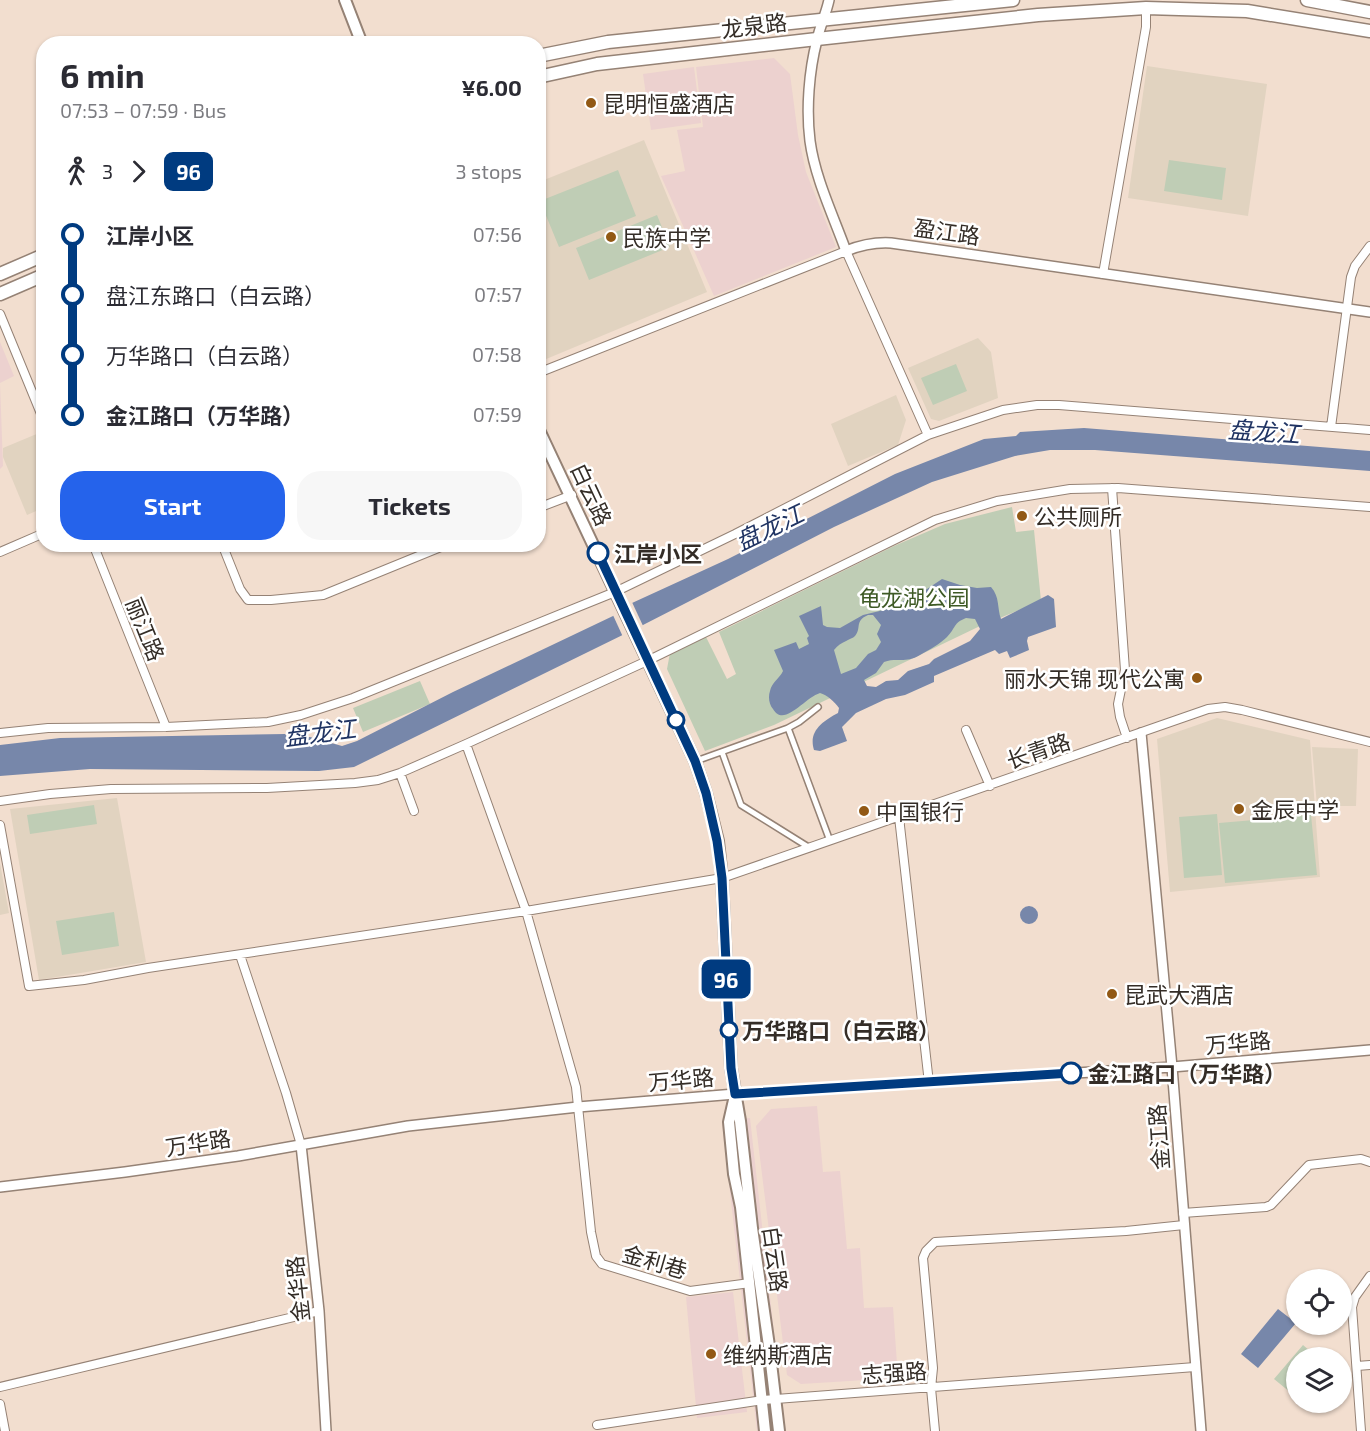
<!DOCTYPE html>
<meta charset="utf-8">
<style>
:root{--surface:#fff;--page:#f7f7f7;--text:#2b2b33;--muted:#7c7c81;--accent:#2563eb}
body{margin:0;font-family:"Exo 2","Noto Sans SC",sans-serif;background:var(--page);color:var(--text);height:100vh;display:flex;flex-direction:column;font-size:22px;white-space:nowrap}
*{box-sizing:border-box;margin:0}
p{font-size:20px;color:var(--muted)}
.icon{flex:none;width:33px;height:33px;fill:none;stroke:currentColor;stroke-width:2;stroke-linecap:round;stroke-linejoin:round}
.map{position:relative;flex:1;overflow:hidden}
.side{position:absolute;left:36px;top:36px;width:510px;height:516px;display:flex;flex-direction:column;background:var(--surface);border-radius:24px;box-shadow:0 2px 4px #0004}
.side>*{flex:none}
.badge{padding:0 12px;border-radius:9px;font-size:21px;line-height:39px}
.controls{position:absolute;left:1286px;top:1269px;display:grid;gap:12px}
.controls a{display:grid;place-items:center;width:66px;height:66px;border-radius:50%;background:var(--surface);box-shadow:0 2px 4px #0004;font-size:30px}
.map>.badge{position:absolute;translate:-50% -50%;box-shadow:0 0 0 3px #fff}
.legs{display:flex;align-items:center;gap:9px;height:66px;padding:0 24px;font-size:20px}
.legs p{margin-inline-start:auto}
.summary{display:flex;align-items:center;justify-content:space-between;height:102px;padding:0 24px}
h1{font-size:33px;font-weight:700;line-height:45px}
.action{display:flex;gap:12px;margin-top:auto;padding:12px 24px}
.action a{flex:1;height:69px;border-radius:24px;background:var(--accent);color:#fff;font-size:24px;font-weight:700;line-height:69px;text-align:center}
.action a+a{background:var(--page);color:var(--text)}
ul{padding:0 24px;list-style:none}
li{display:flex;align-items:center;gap:21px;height:60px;font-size:22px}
li i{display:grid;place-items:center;width:9px;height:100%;margin:0 8px;background:currentColor}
li i::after{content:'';width:15px;height:15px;margin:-8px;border:4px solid;border-radius:50%;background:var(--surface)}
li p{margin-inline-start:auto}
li:first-child i{background:linear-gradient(#0000 50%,currentColor 0)}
li:last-child i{background:linear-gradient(currentColor 50%,#0000 0)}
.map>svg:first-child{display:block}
.commercial{fill:#ecd1cf}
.education{fill:#e1d3c0}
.green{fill:#bfcdb5}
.water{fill:#7787aa;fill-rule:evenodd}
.pier{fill:#f2decf}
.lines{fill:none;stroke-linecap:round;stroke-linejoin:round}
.pedestrian-casing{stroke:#958275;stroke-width:8}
.minor-casing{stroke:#958275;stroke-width:10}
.tertiary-casing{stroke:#958275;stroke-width:12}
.secondary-casing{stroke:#958275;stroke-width:14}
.primary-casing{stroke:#958275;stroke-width:15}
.pedestrian{stroke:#fff;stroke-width:5}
.minor{stroke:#fff;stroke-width:8}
.tertiary{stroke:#fff;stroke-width:9}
.secondary{stroke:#fff;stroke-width:10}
.primary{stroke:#fff;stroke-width:12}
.line-1-casing{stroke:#fff;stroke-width:14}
.line-1{stroke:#003b80;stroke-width:9}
.poi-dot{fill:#925915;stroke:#fff;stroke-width:2}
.stop-1-dot{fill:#fff;stroke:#003b80;stroke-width:3}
.labels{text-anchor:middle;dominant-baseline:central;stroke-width:5;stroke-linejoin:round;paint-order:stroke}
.street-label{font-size:22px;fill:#342d27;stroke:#fff}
.poi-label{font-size:22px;fill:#342d27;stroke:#fff;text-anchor:start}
.stop-label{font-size:22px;font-weight:bold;fill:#342d27;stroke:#fff;text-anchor:start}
.park-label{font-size:22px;fill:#3e5a25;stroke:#fff}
.water-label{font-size:24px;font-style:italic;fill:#203463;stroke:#fff}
</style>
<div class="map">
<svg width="1370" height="1431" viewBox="0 0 1370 1431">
<rect width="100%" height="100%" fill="#f2decf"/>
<path class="commercial" d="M774,58L790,74L798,135L806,172L836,247L714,296L661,176L685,171L677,130L703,127L696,67Z
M694,67L701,123L651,130L643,74Z
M0,342L14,376L0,383L3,466L0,469Z
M817,1106L823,1172L840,1171L847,1249L860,1248L864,1308L893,1307L898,1378L801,1384L787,1375L756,1126L771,1109Z
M750,1118L785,1431H757L722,1121Z
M733,1292L747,1412L697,1418L686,1297Z"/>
<path class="education" d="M1147,66L1267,84L1248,216L1128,198Z
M644,140L707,292L539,362V182Z
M978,338L991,352L998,398L939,421L931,419L908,368Z
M896,395L906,420L898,445L848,466L831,424Z
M39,433L43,445V508L27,515L3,457V448Z
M1217,718L1310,740L1320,877L1170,892L1157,739Z
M1312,747L1358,749L1356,806H1317Z
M117,798L146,962L39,980L10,809Z
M0,863L9,913L0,915Z"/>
<path class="green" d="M1169,160L1226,168L1222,200L1164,191Z
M618,170L636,216L559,247L540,201Z
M657,215L670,247L589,280L576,248Z
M956,364L967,391L933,405L921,378Z
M1012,507L1016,532L1034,530L1041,601L978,627L774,725L705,751L667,669L670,653L706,637L727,679L736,674L719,632L894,546L945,524Z
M420,681L430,704L363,732L353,708Z
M94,805L97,824L30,834L27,815Z
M1217,814L1222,875L1184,878L1179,817Z
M1311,815L1317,875L1225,883L1219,823Z
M114,912L119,946L62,955L56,921Z
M1303,1345L1317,1357L1296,1358V1397L1274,1379Z"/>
<path class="water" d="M1084,428L1370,451V471L1095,450H1050L1015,456L932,482L834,527L643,625L354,767L319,771L90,769L0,776V745L60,738L285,734L289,738L310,737L342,746L357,741L453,692L613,616L632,603L728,559L895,474L984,439L1016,436L1020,432Z
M942,579L960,585L977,588L991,587C1000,597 997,608 1001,619L1048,595L1054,599L1056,627L1028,637L1027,641L1029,650L1010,658L1007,651L999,654L995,650L934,676V682L905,695L886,699L856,713L842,727L847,741L820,751L814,750C808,731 823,721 838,713L839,708C835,702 827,695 820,693C804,698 784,728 773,709C769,704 768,697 770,691C772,682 780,678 783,671L774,650L796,642L799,649L809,644L807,638L809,636L799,616L821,606L823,625L827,627L840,628L863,615L896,607L914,593H921ZM868,615H873L881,625L877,634L881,642L876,650L868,654L856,668L841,674L834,650C841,641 851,640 855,636C862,628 854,621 868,615ZM966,618L975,619L980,629L970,641L934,659L929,664L908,671L898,680L886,681L876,687L867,686L864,680L876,673L884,662C897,657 905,664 920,655C929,650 940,644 947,637C956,628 953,623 966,618Z
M1020 915a9 9 0 1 1 18 0a9 9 0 1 1-18 0Z
M1278,1309L1296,1323L1258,1368L1241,1354Z"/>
<path class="pier" d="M631,600L644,628L623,637L612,613Z"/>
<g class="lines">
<g class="pedestrian-casing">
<path id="pedestrian" d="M788,728L799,722L818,707
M722,752L741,805L810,848
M696,761L788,728L830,841"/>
</g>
<g class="minor-casing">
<path id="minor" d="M1103,274L1146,27V8
M0,314L44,421
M538,373L846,251L928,435
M1331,427L1351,277L1355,266L1370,246
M1112,488L1125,670L1118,704L1120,717L1127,738
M538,508L572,495
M93,544L166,727
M222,544L240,589L248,600H271L323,595L448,544
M0,552L44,533
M966,730L990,786
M0,733L48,728L166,727L268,722L301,715L353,698L615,592L735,534L928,435L1003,410L1037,405H1059L1370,430
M466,744L526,911L576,1087L591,1232L596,1256L602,1264L690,1291L750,1283
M400,773L414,811
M0,801L50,794L111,789L267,788L355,783L378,780L400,773L466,744L647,661L935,520L997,501L1070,489L1118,488L1370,507
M899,817L929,1083
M0,825L29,986L84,980L148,968L526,911L722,878L1208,709L1225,707L1242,710L1370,742
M240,955L286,1093L301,1145
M1183,1213L1266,1207L1271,1205L1309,1165L1361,1159L1370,1162
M1357,1366L1370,1365
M0,1387L319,1311
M0,1404L5,1431
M597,1425L763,1400L1195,1367
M935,1431L931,1388L933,1368L923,1258L926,1251L935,1242L1126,1231L1184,1225
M1361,1431L1352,1307L1355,1297L1370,1276"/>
</g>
<g class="tertiary-casing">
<path id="tertiary" d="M829,0C826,14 820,26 817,40C809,71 806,109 810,141C815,178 833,215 846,251C861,245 875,242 891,243L1370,312
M1141,733L1172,1067L1201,1431
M301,1145L319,1311L326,1431
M0,1187L125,1172L238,1156L408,1126L578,1107L735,1094L1172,1067L1370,1050"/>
</g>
<g class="secondary-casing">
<path id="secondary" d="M345,0L362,44
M538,428L695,761L706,793L718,841L722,878L731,1068L740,1121L752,1228L769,1346L779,1431
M734,1100L729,1122L734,1174L741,1207L765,1431"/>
</g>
<g class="primary-casing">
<path id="primary" d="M1307,0L1370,12
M538,56L608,42L1013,0
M538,77L597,64L817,39L1038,15L1146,8L1247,11L1370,31
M0,274L44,255
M0,294L44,275"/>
</g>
<use href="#pedestrian" class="pedestrian"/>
<use href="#minor" class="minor"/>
<use href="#tertiary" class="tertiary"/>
<use href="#secondary" class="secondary"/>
<use href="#primary" class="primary"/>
</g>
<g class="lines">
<g class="line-1-casing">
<path id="line-1" d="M598,553L695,761L706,793L717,841L722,878L731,1068L735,1094L1071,1073"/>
</g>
<use href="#line-1" class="line-1"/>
</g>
<g class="poi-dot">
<circle cx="591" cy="103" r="6"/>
<circle cx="611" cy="237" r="6"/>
<circle cx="1022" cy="516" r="6"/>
<circle cx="1197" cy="678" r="6"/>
<circle cx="1239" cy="809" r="6"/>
<circle cx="864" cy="811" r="6"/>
<circle cx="1112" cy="994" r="6"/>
<circle cx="711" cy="1354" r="6"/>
</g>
<g class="stop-1-dot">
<circle cx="598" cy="553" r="10"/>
<circle cx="676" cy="720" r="8"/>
<circle cx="729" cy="1030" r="8"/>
<circle cx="1071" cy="1073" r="10"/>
</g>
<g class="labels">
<g class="street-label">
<text transform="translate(754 25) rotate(-7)">龙泉路</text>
<text transform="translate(947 231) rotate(8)">盈江路</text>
<text transform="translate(592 494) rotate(65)">白云路</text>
<text transform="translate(146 629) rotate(68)">丽江路</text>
<text transform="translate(1038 750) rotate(-19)">长青路</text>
<text transform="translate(1238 1042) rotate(-5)">万华路</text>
<text transform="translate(681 1079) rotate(-5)">万华路</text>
<text transform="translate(1158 1137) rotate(-94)">金江路</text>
<text transform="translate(198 1142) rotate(-9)">万华路</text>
<text transform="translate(776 1259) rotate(82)">白云路</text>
<text transform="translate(655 1261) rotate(16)">金利巷</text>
<text transform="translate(297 1289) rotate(-96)">金华路</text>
<text transform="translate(894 1372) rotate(-4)">志强路</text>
</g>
<g class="poi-label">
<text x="603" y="103">昆明恒盛酒店</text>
<text x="623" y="237">民族中学</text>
<text x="1034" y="516">公共厕所</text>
<text x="1185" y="678" text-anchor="end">丽水天锦 现代公寓</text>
<text x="1251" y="809">金辰中学</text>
<text x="876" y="811">中国银行</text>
<text x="1124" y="994">昆武大酒店</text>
<text x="723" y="1354">维纳斯酒店</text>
</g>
<g class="stop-label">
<text x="614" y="553">江岸小区</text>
<text x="742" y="1030">万华路口（白云路）</text>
<text x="1088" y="1073">金江路口（万华路）</text>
</g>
<g class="park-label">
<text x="914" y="597">龟龙湖公园</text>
</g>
<g class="water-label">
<text transform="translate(1264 431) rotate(4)">盘龙江</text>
<text transform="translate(769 527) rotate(-26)">盘龙江</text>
<text transform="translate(320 732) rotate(-7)">盘龙江</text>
</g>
</g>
</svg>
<div class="controls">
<a><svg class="icon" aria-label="locate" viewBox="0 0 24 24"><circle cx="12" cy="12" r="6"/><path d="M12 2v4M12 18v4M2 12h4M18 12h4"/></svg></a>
<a><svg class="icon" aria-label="layers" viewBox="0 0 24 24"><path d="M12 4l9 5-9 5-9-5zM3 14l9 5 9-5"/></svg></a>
</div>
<b class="badge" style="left:726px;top:979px;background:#003b80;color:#fff">96</b>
<section class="side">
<div class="summary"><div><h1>6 min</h1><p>07:53 – 07:59 · Bus</p></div><b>¥6.00</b></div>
<div class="legs"><svg class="icon" aria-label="walk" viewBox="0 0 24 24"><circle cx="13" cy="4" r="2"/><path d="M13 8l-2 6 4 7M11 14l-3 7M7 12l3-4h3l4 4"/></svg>3<svg class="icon" aria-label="forward" viewBox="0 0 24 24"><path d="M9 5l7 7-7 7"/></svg><b class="badge" style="background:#003b80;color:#fff">96</b><p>3 stops</p></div>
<ul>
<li><i style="color:#003b80"></i><b>江岸小区</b><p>07:56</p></li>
<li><i style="color:#003b80"></i><span>盘江东路口（白云路）</span><p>07:57</p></li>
<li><i style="color:#003b80"></i><span>万华路口（白云路）</span><p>07:58</p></li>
<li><i style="color:#003b80"></i><b>金江路口（万华路）</b><p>07:59</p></li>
</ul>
<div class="action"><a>Start</a><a>Tickets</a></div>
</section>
</div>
